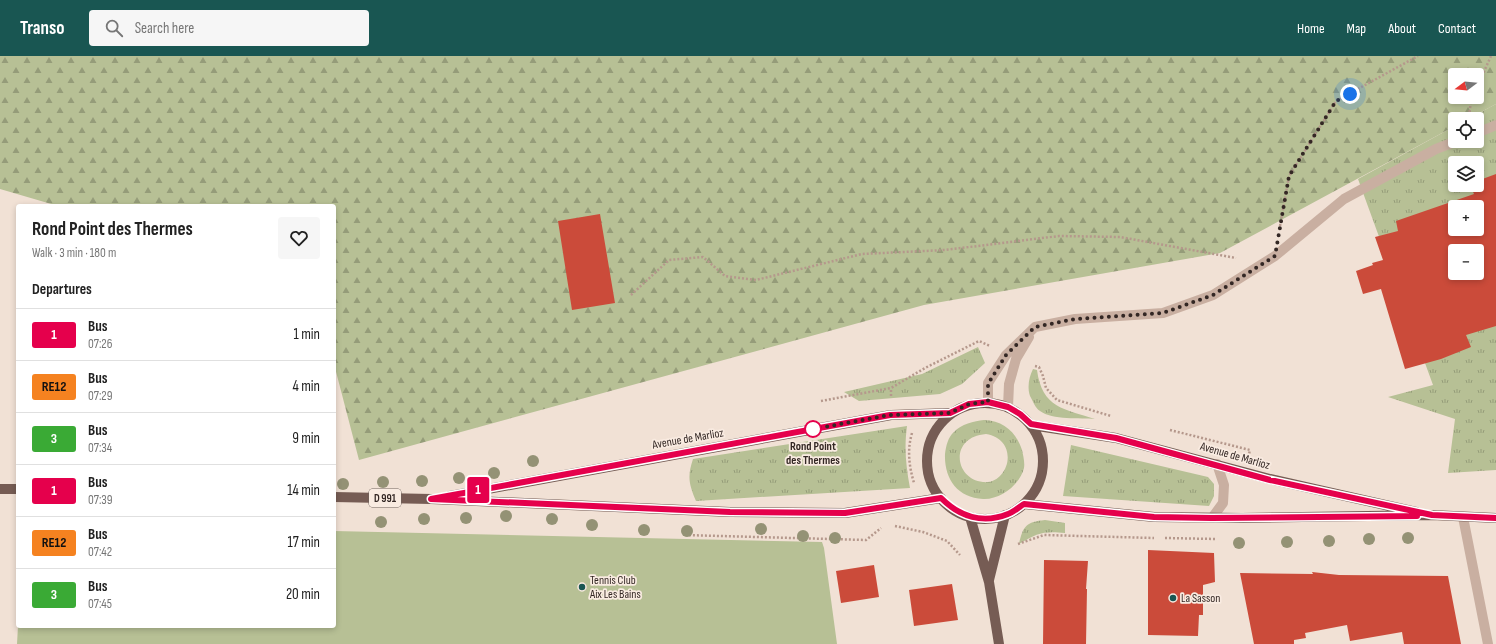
<!DOCTYPE html>
<meta charset="utf-8">
<style>
:root{--surface:#fff;--page:#f6f6f6;--text:#222;--muted:#767676;--line:#e0e0e0;--accent:#195652}
body{margin:0;font-family:"Sofia Sans Condensed",sans-serif;background:var(--page);color:var(--text);height:100vh;display:flex;flex-direction:column;font-size:15px;white-space:nowrap}
*{box-sizing:border-box;margin:0}
p{font-size:13px;color:var(--muted)}
.icon{flex:none;width:22px;height:22px;fill:none;stroke:currentColor;stroke-width:2;stroke-linecap:round;stroke-linejoin:round}
.map{position:relative;flex:1;overflow:hidden}
.drawer{position:absolute;left:16px;top:148px;width:320px;height:424px;display:flex;flex-direction:column;background:var(--surface);border-radius:4px;box-shadow:0 2px 6px #0003}
.drawer>*{flex:none}
.badge{padding:0 8px;border-radius:3px;font-size:14px;line-height:26px}
.needle{width:26px;rotate:254deg}
.tools{position:absolute;left:1448px;top:12px;display:grid;gap:8px}
.tools a{display:grid;place-items:center;width:36px;height:36px;border-radius:4px;background:var(--surface);box-shadow:0 2px 6px #0003;font-size:20px}
.you{position:absolute;width:20px;height:20px;margin:-10px;border:3px solid #fff;border-radius:50%;background:#1a73e8;box-shadow:0 0 0 6px #1a73e833}
.map>.badge{position:absolute;translate:-50% -50%;box-shadow:0 0 0 2px #fff}
h2{padding:0 16px;font-size:15px;line-height:36px}
.round{display:grid;place-items:center;flex:none;width:42px;height:42px;border-radius:4px;background:var(--page)}
.summary{display:flex;align-items:center;justify-content:space-between;height:68px;padding:0 16px}
h1{font-size:19px;font-weight:700;line-height:30px}
ul{padding:0;list-style:none}
li{display:flex;align-items:center;gap:12px;height:52px;padding:0 16px;border-top:1px solid var(--line)}
li div{flex:1}
li b{display:block;font-size:15px}
li em{font-style:normal}
li .badge{min-width:44px;font-weight:700;text-align:center}
header{display:flex;align-items:center;gap:24px;box-sizing:border-box;height:56px;padding:0 20px;background:var(--accent);color:#fff}
header strong{font-size:19px}
nav{display:flex;gap:22px;margin-inline-start:auto;font-size:14px}
.search{width:280px;height:36px;background:var(--page);display:flex;align-items:center;gap:10px;box-sizing:border-box;padding:0 14px;border-radius:4px;color:var(--muted);font-size:15px}
.map>svg:first-child{display:block}
.grass{fill:url(#grass-tufts);fill-rule:evenodd}
.forest{fill:url(#forest-firs);fill-rule:evenodd}
.pitch{fill:#b7c095}
.building{fill:#cb4b3a;fill-rule:evenodd}
.lines{fill:none;stroke-linecap:round;stroke-linejoin:round}
.path{stroke:#b5988c;stroke-width:2.5;stroke-dasharray:2 2;stroke-linecap:butt}
.minor{stroke:#c9afa1;stroke-width:10}
.major{stroke:#765c54;stroke-width:10}
.tree{fill:#949275}
.line-casing{stroke:#fff;stroke-width:9}
.line{stroke:#e5004c;stroke-width:6}
.walk{stroke:#332724;stroke-width:4;stroke-dasharray:0 7.2}
.stop-dot{fill:#fff;stroke:#e5004c;stroke-width:2}
.poi-dot{fill:#195652;stroke:#f9ebe1;stroke-width:1.5}
.labels{text-anchor:middle;dominant-baseline:central;stroke-width:3.5;stroke-linejoin:round;paint-order:stroke}
.shield{fill:#f9ebe1;stroke:#6e625d;stroke-width:1}
.shield-label{font-size:11px;font-weight:bold;fill:#332724}
.street-label{font-size:12px;fill:#332724;stroke:#f9ebe1}
.stop-label{font-size:12px;font-weight:bold;fill:#332724;stroke:#f9ebe1}
.poi-label{font-size:12px;fill:#332724;stroke:#f9ebe1;text-anchor:start}
</style>
<header>
<strong>Transo</strong>
<div class="search"><svg class="icon" aria-label="search" viewBox="0 0 24 24"><circle cx="10" cy="10" r="6"/><path d="M15 15l6 6"/></svg>Search here</div>
<nav><a>Home</a><a>Map</a><a>About</a><a>Contact</a></nav>
</header>
<div class="map">
<svg width="1496" height="588" viewBox="0 0 1496 588">
<defs>
<pattern id="grass-tufts" width="24" height="20" patternUnits="userSpaceOnUse"><rect width="24" height="20" fill="#b7c095"/><path d="M3 7l-1-3M5 7V3M7 7l1-3M15 17l-1-3M17 17v-4M19 17l1-3" fill="none" stroke="#959c79"/></pattern>
<pattern id="forest-firs" width="22" height="20" patternUnits="userSpaceOnUse"><rect width="22" height="20" fill="#b7c095"/><path d="M5 1l3.5 6h-7zM16 11l3.5 6h-7z" fill="#959c79"/></pattern>
</defs>
<rect width="100%" height="100%" fill="#f1e1d5"/>
<path class="grass" d="M1496,48V414L1448,417L1455,363L1388,341L1433,329L1358,123L1455,70V85H1477V63H1468ZM1455,107H1477V129H1455ZM1455,151H1477V173H1455ZM1455,195H1477V217H1455Z
M978,291L985,307L962,328L940,338L859,345L844,336L922,318Z
M1033,313L1037,314C1042,352 1064,353 1095,363C1081,362 1052,364 1040,355C1035,352 1033,345 1030,340C1027,331 1029,321 1033,313Z
M984,364C1004,365 1016,376 1022,394C1023,399 1025,406 1024,412C1020,429 1000,444 983,443C957,442 944,422 945,398C946,390 948,381 954,376C961,368 974,365 984,364ZM986,378C1021,384 1009,429 983,426C954,423 949,381 986,378Z
M907,370C904,393 906,410 910,432L696,445C689,428 687,421 693,403Z
M1071,389L1208,421L1214,428V440L1209,450L1063,440Z
M1045,464L1065,467V477C1043,475 1038,477 1019,488C1023,470 1026,466 1045,464Z"/>
<path class="forest" d="M0,0H1496V48L1468,63H1455V70L1220,197L924,249L359,404L334,308V150H58L0,133ZM1455,19H1477V41H1455Z"/>
<path class="pitch" d="M334,475L822,486L824,492L837,588H17L18,570H334Z"/>
<path class="building" d="M1496,118V270L1466,279L1471,291L1441,303L1405,313L1381,233L1363,238L1356,215L1373,209L1372,207L1383,204L1375,181L1398,175L1396,165L1474,138L1470,129H1477V125ZM1455,151H1477V173H1455ZM1455,195H1477V217H1455Z
M600,158L615,247L572,254L558,165Z
M1148,494L1214,497L1215,526L1203,529V559H1199L1198,580L1148,579Z
M1044,504L1088,505L1086,533H1087L1086,588H1043Z
M874,509L879,541L841,547L836,515Z
M1312,516L1339,519L1448,520L1461,588H1404L1402,576L1350,585L1347,569L1305,577L1306,582L1294,584V588H1254L1240,517L1313,518Z
M952,528L958,564L914,570L909,534Z"/>
<g class="lines">
<path class="path" d="M1477,31L1491,0
M1469,60L1471,45L1473,41
M1280,170L1289,120L1336,45L1418,0
M631,239L669,204L703,201L725,220L756,224L862,198L945,194L1059,180L1120,181L1236,202
M1035,310L1039,311L1043,320L1046,332L1057,344L1111,360
M891,340V332
M821,345L891,332L925,312L979,285L990,290
M1170,374L1250,394L1249,398
M912,377C907,394 909,410 914,427
M895,470L923,476L947,485L960,499
M683,472L684,479L866,484L881,472
M1165,482L1216,483
M1018,488L1044,479L1154,482"/>
<path class="minor" d="M1477,77L1496,69
M988,346V327L1006,299L1035,271L1075,263L1163,257L1213,239L1275,200L1344,143L1436,93L1457,85
M1008,351L1009,328L1016,303L1029,281
M1463,461L1488,588
M1212,462L1223,447L1224,429L1217,408"/>
<path class="major" d="M927 405a58 58 0 1 1 116 0a58 58 0 1 1-116 0Z
M1031,369L1116,382L1270,423L1416,456
M0,433H18
M450,440L891,359L950,357
M334,441L431,443L730,456L845,457L941,442
M1024,448L1154,461L1242,462L1432,459L1496,462
M970,461L989,526L999,588
M989,524L1005,459"/>
</g>
<g class="tree">
<circle cx="533" cy="405" r="6"/>
<circle cx="494" cy="417" r="6"/>
<circle cx="459" cy="422" r="6"/>
<circle cx="422" cy="425" r="6"/>
<circle cx="383" cy="426" r="6"/>
<circle cx="343" cy="428" r="6"/>
<circle cx="506" cy="460" r="6"/>
<circle cx="466" cy="462" r="6"/>
<circle cx="424" cy="463" r="6"/>
<circle cx="552" cy="463" r="6"/>
<circle cx="381" cy="466" r="6"/>
<circle cx="592" cy="469" r="6"/>
<circle cx="761" cy="473" r="6"/>
<circle cx="644" cy="474" r="6"/>
<circle cx="687" cy="475" r="6"/>
<circle cx="803" cy="480" r="6"/>
<circle cx="835" cy="482" r="6"/>
<circle cx="1408" cy="482" r="6"/>
<circle cx="1369" cy="483" r="6"/>
<circle cx="1329" cy="485" r="6"/>
<circle cx="1287" cy="486" r="6"/>
<circle cx="1239" cy="487" r="6"/>
</g>
<g class="lines">
<g class="line-casing">
<path id="line" d="M1417,460L1212,462L1154,461L1024,448C1019,451 1014,456 1008,458C983,468 960,461 941,442L845,457L730,456L431,443L890,359L950,357L969,348L988,346L1008,351L1020,358L1031,368L1116,382L1270,424L1432,459L1496,462"/>
</g>
<use href="#line" class="line"/>
<path class="walk" d="M813,373L890,359L950,357L969,348L988,346V328L1006,299L1035,271L1075,263L1163,257L1213,239L1275,200L1289,120L1336,45L1350,38"/>
</g>
<circle class="stop-dot" cx="813" cy="373" r="8"/>
<g class="poi-dot">
<circle cx="582" cy="531" r="4"/>
<circle cx="1173" cy="542" r="4"/>
</g>
<g class="labels">
<rect class="shield" x="369" y="433" width="32" height="18" rx="3"/>
<g class="shield-label">
<text x="385" y="442">D 991</text>
</g>
<g class="street-label">
<text transform="translate(688 383) rotate(-10)">Avenue de Marlioz</text>
<text transform="translate(1235 400) rotate(16)">Avenue de Marlioz</text>
</g>
<g class="stop-label">
<text x="813" y="390">Rond Point<tspan x="813" dy="14">des Thermes</tspan></text>
</g>
<g class="poi-label">
<text x="590" y="524">Tennis Club<tspan x="590" dy="14">Aix Les Bains</tspan></text>
<text x="1181" y="542">La Sasson</text>
</g>
</g>
</svg>
<div class="tools">
<a><svg class="needle" viewBox="-14 -14 28 28"><path d="M0-13l5 13h-10z" fill="#e53935"/><path d="M0 13l5-13h-10z" fill="#767676"/></svg></a>
<a><svg class="icon" aria-label="locate" viewBox="0 0 24 24"><circle cx="12" cy="12" r="6"/><path d="M12 2v4M12 18v4M2 12h4M18 12h4"/></svg></a>
<a><svg class="icon" aria-label="layers" viewBox="0 0 24 24"><path d="M12 4l9 5-9 5-9-5zM3 14l9 5 9-5"/></svg></a>
<a>+</a>
<a>−</a>
</div>
<div class="you" style="left:1350px;top:38px"></div>
<b class="badge" style="left:478px;top:434px;background:#e5004c;color:#fff">1</b>
<section class="drawer">
<div class="summary"><div><h1>Rond Point des Thermes</h1><p>Walk · 3 min · 180 m</p></div><a class="round"><svg class="icon" aria-label="heart" viewBox="0 0 24 24"><path d="M12 20l-8-8c-3-5 5-10 8-4 3-6 11-1 8 4z"/></svg></a></div>
<h2>Departures</h2>
<ul>
<li><span class="badge" style="background:#e5004c;color:#fff">1</span><div><b>Bus</b><p>07:26</p></div><em>1 min</em></li>
<li><span class="badge" style="background:#f58220;color:#111">RE12</span><div><b>Bus</b><p>07:29</p></div><em>4 min</em></li>
<li><span class="badge" style="background:#3aaa35;color:#fff">3</span><div><b>Bus</b><p>07:34</p></div><em>9 min</em></li>
<li><span class="badge" style="background:#e5004c;color:#fff">1</span><div><b>Bus</b><p>07:39</p></div><em>14 min</em></li>
<li><span class="badge" style="background:#f58220;color:#111">RE12</span><div><b>Bus</b><p>07:42</p></div><em>17 min</em></li>
<li><span class="badge" style="background:#3aaa35;color:#fff">3</span><div><b>Bus</b><p>07:45</p></div><em>20 min</em></li>
</ul>
</section>
</div>
